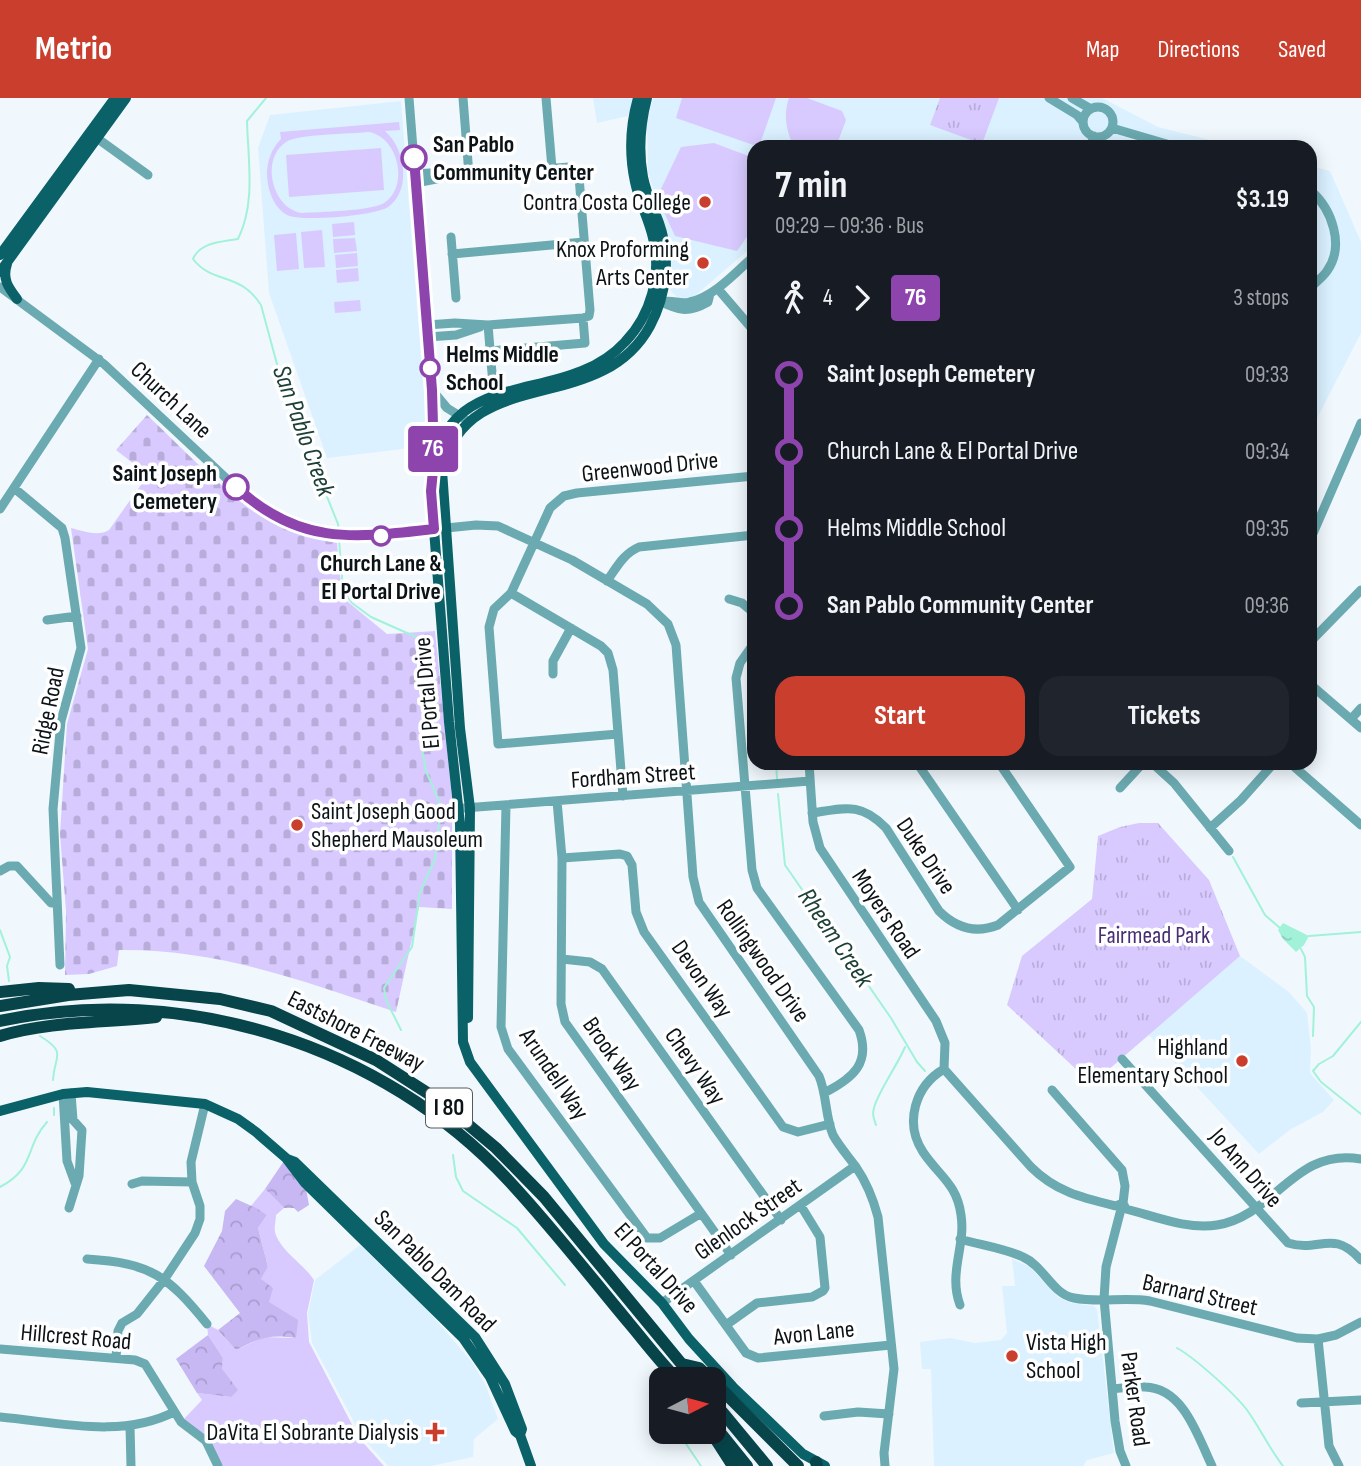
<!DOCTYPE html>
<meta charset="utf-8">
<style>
:root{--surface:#171b24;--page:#20242c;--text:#f1f3f6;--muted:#9ea1a6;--accent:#ca3e2d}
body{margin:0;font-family:"Sofia Sans Condensed",sans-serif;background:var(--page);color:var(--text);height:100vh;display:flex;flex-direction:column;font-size:26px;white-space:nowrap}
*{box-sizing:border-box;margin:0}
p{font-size:23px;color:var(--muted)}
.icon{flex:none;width:38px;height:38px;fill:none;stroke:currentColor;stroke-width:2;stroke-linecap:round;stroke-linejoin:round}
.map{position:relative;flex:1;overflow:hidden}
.side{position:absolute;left:747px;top:42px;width:570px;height:630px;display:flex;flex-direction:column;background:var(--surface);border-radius:21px;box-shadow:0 4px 18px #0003}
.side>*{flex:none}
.badge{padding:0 14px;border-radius:5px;font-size:24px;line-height:46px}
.needle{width:46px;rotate:84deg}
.controls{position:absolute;left:649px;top:1269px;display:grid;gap:14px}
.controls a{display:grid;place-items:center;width:77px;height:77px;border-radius:14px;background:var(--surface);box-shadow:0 4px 18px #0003;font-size:35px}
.map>.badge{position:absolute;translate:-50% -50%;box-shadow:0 0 0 4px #fff}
.legs{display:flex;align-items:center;gap:10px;height:77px;padding:0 28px;font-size:23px}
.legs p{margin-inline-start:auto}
.overview{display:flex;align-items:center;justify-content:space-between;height:119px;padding:0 28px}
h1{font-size:38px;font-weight:700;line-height:52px}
.primary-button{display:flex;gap:14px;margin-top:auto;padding:14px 28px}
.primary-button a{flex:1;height:80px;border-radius:21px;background:var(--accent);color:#fff;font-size:28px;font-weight:700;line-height:80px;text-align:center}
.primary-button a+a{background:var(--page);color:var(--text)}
ul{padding:0 28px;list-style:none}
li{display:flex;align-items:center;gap:24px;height:77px;font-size:26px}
li i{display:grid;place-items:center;width:10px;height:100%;margin:0 9px;background:currentColor}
li i::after{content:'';width:18px;height:18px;margin:-9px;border:5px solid;border-radius:50%;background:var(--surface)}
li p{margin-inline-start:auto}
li:first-child i{background:linear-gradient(#0000 50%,currentColor 0)}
li:last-child i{background:linear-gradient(currentColor 50%,#0000 0)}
header{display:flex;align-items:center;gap:42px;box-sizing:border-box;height:98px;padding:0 35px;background:var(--accent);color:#fff}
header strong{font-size:33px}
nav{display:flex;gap:38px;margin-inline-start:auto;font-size:24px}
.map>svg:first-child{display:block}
.built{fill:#dbf1ff}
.grass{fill:#d8caff;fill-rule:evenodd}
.forest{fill:url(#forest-crowns)}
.cemetery{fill:url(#cemetery-stones)}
.park{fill:url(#park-tufts)}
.water{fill:url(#water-ripples)}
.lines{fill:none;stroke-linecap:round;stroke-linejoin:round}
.stream{stroke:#a2f1d9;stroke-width:2}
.minor{stroke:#6baab0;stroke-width:9}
.major{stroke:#0b6168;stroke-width:10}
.highway{stroke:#07454b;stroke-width:12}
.line-1-casing{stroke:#fff;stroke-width:16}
.line-1{stroke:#8e44ad;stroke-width:10}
.stop-1-dot{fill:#fff;stroke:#8e44ad;stroke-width:3.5}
.poi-dot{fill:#ca3e2d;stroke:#fff;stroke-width:2.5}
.labels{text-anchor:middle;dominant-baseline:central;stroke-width:7;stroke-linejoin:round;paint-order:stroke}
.shield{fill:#fff;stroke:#555a5d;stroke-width:2}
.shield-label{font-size:23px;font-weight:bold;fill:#0c1317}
.stop-label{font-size:24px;font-weight:bold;fill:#0c1317;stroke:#fff;text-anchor:start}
.poi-label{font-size:24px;fill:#0c1317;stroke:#fff;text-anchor:end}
.street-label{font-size:24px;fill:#0c1317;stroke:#fff}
.park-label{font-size:24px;fill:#472e73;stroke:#fff}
.water-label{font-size:26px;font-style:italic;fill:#1d4137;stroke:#fff}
</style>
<header>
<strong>Metrio</strong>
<nav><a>Map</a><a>Directions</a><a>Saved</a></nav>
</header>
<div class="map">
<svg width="1361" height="1368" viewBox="0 0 1361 1368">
<defs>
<pattern id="forest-crowns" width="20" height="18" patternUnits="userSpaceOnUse" patternTransform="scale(1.75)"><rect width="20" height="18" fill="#c7b7f2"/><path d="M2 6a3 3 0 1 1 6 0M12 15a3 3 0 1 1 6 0" fill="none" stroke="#aa9ccf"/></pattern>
<pattern id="cemetery-stones" width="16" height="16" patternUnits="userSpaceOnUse" patternTransform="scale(1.75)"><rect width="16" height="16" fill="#d8caff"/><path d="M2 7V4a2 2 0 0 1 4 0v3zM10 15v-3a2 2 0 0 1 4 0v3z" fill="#b8adda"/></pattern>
<pattern id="park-tufts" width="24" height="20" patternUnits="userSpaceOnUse" patternTransform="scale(1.75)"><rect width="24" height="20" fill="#d8caff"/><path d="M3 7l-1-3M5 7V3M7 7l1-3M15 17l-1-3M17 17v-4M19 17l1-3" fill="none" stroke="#b8adda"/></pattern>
<pattern id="water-ripples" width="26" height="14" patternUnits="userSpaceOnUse" patternTransform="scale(1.75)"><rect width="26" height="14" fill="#a2f1d9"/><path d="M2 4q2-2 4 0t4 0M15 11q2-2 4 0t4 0" fill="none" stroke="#8aceba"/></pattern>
</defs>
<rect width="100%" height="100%" fill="#f0f8fd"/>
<path class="built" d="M593,0H634L628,18L597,25Z
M653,0H1102L1158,29L1238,49H754V147L690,202L678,200L671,193L669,187L671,163L662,119L648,75L647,25Z
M401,3L428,348L327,360L269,195L258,50L270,17Z
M1311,68L1330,73L1361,144V235L1311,332Z
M1240,858L1289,894L1307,915L1311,951L1310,975L1334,1002L1323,1014L1291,1031L1259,1056L1148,936Z
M360,1147L427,1212L472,1264L486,1288L498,1321L474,1341L473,1359L431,1368H388L362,1339L312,1245L308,1216L315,1182Z
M1012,1161L1030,1169L1058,1199L1071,1205L1094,1208L1097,1211L1114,1355L1087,1362L1083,1368H934L931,1271H922L920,1244L950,1240L975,1245L1001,1242L1007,1235L1002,1188H1015Z"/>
<path class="grass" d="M682,0H776L759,49L676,20Z
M789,0H807L842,13L846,22L836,49H794C786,32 783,18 789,0Z
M399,24L400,32L385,33C405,50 412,92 388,109C375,118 301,124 287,117C276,111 270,98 268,86C265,70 269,53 281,41L280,34ZM369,34C398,39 410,88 384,105C371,113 319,114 301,115C272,110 260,61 286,44C298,36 351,36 369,34Z
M714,45L754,60V129L737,153L675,138L658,101L659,95L681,49Z
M381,50L384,92L289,99L286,57Z
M354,124L355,137L333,139L332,126Z
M322,132L325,169L304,170L301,134Z
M296,135L299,171L277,173L274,137Z
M355,140L357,153L334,155L333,141Z
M357,155L358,168L336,170L335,157Z
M358,170L359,183L337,185L336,172Z
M360,202L361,213L335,215L334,204Z
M265,1091L284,1110L276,1117C276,1122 274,1129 275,1134C280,1153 304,1166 314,1182L307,1215L309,1244L359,1340L384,1368H218L212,1352L181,1324L202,1302L197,1295L231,1299L222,1271L223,1260L208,1237L207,1226L218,1232L236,1252L264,1239L296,1240L269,1204L261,1181L268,1169L258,1130L267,1117L251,1108Z"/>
<path class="forest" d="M286,1060L305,1085L309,1107L298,1114L294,1110H284L265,1091Z
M236,1101L256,1110L267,1117L258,1130L268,1169L261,1181L273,1190L269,1204L298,1222L296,1240C269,1236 260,1240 236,1252L218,1232L240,1215L204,1168L222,1133L225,1113Z
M208,1237L223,1260L222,1271L238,1292L231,1299L197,1295L176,1261Z"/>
<path class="cemetery" d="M147,317C207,373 252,430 337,445L342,499L387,536L435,533L452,699V811L419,809L396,914C303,883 219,851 119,852L117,868L89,876L65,877L66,813L60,736L67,626L88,551L71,430C83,433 98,439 109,432L148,377L116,352Z"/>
<path class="park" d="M940,0H999L982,46L930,27Z
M1139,725H1158L1209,782L1240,858L1092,986L1007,907L1022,858L1092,801L1098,738L1120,729Z"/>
<path class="water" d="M1283,825L1309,838L1304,847L1296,854L1283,841L1278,832Z"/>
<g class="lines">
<path class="stream" d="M266,0L247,23C248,62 256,105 238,141C222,144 200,144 193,161C213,187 239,173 261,207L284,292L338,426L339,433
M339,442L343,492L352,505L371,519L416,539L424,547L430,559L432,579L425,602L421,646L426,673L439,703L440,715L435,761L420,794L412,849L384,890L386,902L401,932
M776,665L777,681
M778,696L785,767L891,920L917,964L925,973
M1233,759L1265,817L1280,830
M0,832L10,859L7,868L9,883
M1309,838L1361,834
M1301,851L1305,859L1307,898L1314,909L1313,938
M1361,924L1333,958L1319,966L1313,973L1321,984L1361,1016
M40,938C68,955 54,958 53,982
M54,1010V1017
M876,1027C874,1021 872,1017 874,1010C877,996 898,966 905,949
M453,1057L456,1079L463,1093L517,1130L565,1187
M0,1089C36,1070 24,1050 47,1024
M1177,1250C1195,1260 1234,1295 1247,1312C1260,1330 1269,1350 1283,1368
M678,1334L701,1368"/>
<path class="minor" d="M409,0L432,292L431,305L434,361
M463,0L469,77
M546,0L552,70
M1049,0L1077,17L1083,24
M1072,0L1091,11
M1083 24a15 15 0 1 1 30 0a15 15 0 1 1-30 0Z
M1112,30L1177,49
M94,38L148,77
M1090,49L1094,38
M415,76L430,75L445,79
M416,85L446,79L569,69L576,72L579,79L590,212L589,218L583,220L488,227L455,225L427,227
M1311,93C1332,111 1345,148 1327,173C1323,179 1316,184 1311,189
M451,139L456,200
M452,156L584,144
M0,189L104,266L243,396L283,421L327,436L357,439L476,427L498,428L572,462L647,506L668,526L676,547L693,779L699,804L819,978C827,997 825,1018 833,1037C839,1048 848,1058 856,1069C867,1085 873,1100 878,1119L894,1271L884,1355L885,1368
M718,191L754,233
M659,203C678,212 687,216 708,204L710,196
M662,204C672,201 680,207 690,204C715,198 735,175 754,158
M488,227L493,287
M428,239L456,237L480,229
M490,253L585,245L583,220
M432,292L447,310L468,323
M14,390L62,430L65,440L81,550L61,623L53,711L60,867
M0,411L99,261
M1311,440L1361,325
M607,483C617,469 623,456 639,449L754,437
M511,495L601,548L608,555L613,572L623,698
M729,501L742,505L754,515
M47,522L77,518
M1311,543L1361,492
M754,545L740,565L736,580L752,772L757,790L859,932C871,965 853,980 826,994
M553,576V563L571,530
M1311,587L1361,630
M1351,621L1361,610
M618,636L498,646L489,529L494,511L511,495L550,410L564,398L577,395L754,378
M809,665L813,724L820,750L936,923L945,945L944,971L1031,1069C1056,1094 1083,1100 1116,1108L1123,1105L1126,1111C1154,1118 1188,1132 1217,1127C1275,1118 1294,1049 1361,1061
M917,665L1018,812
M1152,665L1174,685L1229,753
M1290,665L1361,727
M1120,690L1143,665
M557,703L562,760L561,906L565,924L731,1157
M506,707L501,929L508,951L647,1140H660L700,1116
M464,710L810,683
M812,715C845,710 861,704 886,730L939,813C956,830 975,836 998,827L1070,769L999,665
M1210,730L1241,702L1274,665
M562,760L620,756L627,758L632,767L636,814L644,834L783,1029L798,1034L830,1026
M0,773L9,768H17L51,805H56
M562,861L590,864L602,871L781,1122
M1122,961L1288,1145C1320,1155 1332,1130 1361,1162
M944,971C915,988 904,1025 923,1054C939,1078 957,1086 961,1117C966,1148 948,1175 960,1207
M1052,992L1122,1072L1125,1088L1123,1105
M63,996L67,1063L75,1085
M132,1086L142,1083L192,1084
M69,1110L79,1078L82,1032L73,1022L71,995
M1120,1115L1106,1169L1104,1201L1115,1323L1120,1353L1126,1368
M960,1141C980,1147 1004,1150 1023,1159C1044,1168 1052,1196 1074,1200C1098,1205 1125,1199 1150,1203L1297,1240L1318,1241L1336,1237L1361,1224
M87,1161C151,1165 168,1178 207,1226
M694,1183L746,1255L758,1260L891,1247
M662,1205L855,1068
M726,1227L757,1205L812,1199L823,1193L825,1190L820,1139L801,1108
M1318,1241L1329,1348L1339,1368
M0,1251L135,1262L145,1266L181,1324L206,1343L218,1368
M116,1260L118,1233L122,1225L137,1216L164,1182L195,1135L200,1121V1108L192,1084L191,1064L205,1006
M1112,1291C1123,1290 1134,1288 1145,1289C1184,1290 1198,1339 1212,1368
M1301,1305L1361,1302
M824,1318L858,1314L889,1316
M0,1319C57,1324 121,1341 174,1314
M130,1328L131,1368"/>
<path class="major" d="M638,0C630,28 629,56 635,84C639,104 649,121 653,140C662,177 651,217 625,244C561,314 436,258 431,393L449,624L460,726L463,944L470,964L604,1146L662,1205L689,1241L733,1289L803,1356L825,1368
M0,157L115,0
M7,166C2,181 8,189 17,201
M0,174L126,0
M468,920L470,710L460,630L442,372C468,264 600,320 650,228C667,196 671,159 659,125C653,109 646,95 643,79C638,52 640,27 647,0
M0,1013L63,996L87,994L205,1006L238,1021L256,1034L286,1060L305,1085L463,1240L490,1279L515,1333L520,1337
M287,1061L295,1064L475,1239L505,1286L522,1331L520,1337L531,1368"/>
<path class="highway" d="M0,894L39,890L69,891
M0,908L68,897L129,892L220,901L271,913L376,962L440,1003L496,1050L544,1099L694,1281
M0,923C183,884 382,946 509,1083C551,1128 589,1177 629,1225C645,1244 660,1264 677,1281
M0,938C50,923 104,925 156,919
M682,1266L699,1270L711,1281
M714,1284L798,1368
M714,1304L767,1368
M714,1327L747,1368
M713,1337L733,1368
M816,1364L817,1368"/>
</g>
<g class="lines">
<g class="line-1-casing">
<path id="line-1" d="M236,389C300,448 354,440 434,431L431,393L434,362L432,292L414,60"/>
</g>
<use href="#line-1" class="line-1"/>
</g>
<g class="stop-1-dot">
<circle cx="414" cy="60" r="12"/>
<circle cx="430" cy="270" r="9"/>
<circle cx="236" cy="389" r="12"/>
<circle cx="381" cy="438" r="9"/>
</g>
<g class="poi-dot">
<circle cx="705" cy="104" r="7"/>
<circle cx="703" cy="165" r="7"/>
<circle cx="297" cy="727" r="7"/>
<circle cx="1242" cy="963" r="7"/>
<circle cx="1012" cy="1258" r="7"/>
<path d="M431.5 1323.5h7v7h7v7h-7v7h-7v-7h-7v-7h7z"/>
</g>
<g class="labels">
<rect class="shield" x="426" y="990.5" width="46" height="39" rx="5"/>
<g class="shield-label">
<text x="449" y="1010">I 80</text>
</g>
<g class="stop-label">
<text x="433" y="46">San Pablo<tspan x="433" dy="28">Community Center</tspan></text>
<text x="446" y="256">Helms Middle<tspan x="446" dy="28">School</tspan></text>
<text x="217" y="375" text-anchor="end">Saint Joseph<tspan x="217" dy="28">Cemetery</tspan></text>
<text x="381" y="465" text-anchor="middle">Church Lane &amp;<tspan x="381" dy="28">El Portal Drive</tspan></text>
</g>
<g class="poi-label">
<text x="691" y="104">Contra Costa College</text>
<text x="689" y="151">Knox Proforming<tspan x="689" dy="28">Arts Center</tspan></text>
<text x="311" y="713" text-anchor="start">Saint Joseph Good<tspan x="311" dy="28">Shepherd Mausoleum</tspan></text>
<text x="1228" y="949">Highland<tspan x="1228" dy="28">Elementary School</tspan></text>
<text x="1026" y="1244" text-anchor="start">Vista High<tspan x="1026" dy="28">School</tspan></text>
<text x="419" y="1334">DaVita El Sobrante Dialysis</text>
</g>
<g class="street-label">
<text transform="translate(171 302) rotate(43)">Church Lane</text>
<text transform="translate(650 369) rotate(-6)">Greenwood Drive</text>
<text transform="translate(427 595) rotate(-95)">El Portal Drive</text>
<text transform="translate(48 613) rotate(-79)">Ridge Road</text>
<text transform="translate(633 678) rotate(-4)">Fordham Street</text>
<text transform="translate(926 758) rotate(56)">Duke Drive</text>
<text transform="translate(886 816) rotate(56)">Moyers Road</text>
<text transform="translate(763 863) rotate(55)">Rollingwood Drive</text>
<text transform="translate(702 881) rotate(55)">Devon Way</text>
<text transform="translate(356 933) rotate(27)">Eastshore Freeway</text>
<text transform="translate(612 956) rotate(55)">Brook Way</text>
<text transform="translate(695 968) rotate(55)">Chevy Way</text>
<text transform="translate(554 976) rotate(56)">Arundell Way</text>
<text transform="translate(1246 1070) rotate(49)">Jo Ann Drive</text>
<text transform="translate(748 1121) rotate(-35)">Glenlock Street</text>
<text transform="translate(656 1170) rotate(48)">El Portal Drive</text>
<text transform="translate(435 1173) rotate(45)">San Pablo Dam Road</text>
<text transform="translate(1200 1197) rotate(13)">Barnard Street</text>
<text transform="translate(814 1235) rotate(-6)">Avon Lane</text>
<text transform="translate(76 1239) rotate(5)">Hillcrest Road</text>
<text transform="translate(1135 1301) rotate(82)">Parker Road</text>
</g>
<g class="park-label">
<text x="1154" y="837">Fairmead Park</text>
</g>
<g class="water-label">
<text transform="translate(303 333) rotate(70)">San Pablo Creek</text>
<text transform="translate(835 840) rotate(56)">Rheem Creek</text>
</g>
</g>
</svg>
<div class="controls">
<a><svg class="needle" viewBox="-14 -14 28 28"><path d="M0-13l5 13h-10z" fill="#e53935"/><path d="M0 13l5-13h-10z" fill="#9ea1a6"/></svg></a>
</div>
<b class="badge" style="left:433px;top:351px;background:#8e44ad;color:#fff">76</b>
<section class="side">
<div class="overview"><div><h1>7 min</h1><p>09:29 – 09:36 · Bus</p></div><b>$3.19</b></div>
<div class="legs"><svg class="icon" aria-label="walk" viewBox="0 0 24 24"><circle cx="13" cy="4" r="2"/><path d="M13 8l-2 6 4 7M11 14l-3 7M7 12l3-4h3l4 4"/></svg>4<svg class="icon" aria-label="forward" viewBox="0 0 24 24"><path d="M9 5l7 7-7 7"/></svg><b class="badge" style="background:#8e44ad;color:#fff">76</b><p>3 stops</p></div>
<ul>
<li><i style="color:#8e44ad"></i><b>Saint Joseph Cemetery</b><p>09:33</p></li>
<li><i style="color:#8e44ad"></i><span>Church Lane &amp; El Portal Drive</span><p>09:34</p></li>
<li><i style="color:#8e44ad"></i><span>Helms Middle School</span><p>09:35</p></li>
<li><i style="color:#8e44ad"></i><b>San Pablo Community Center</b><p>09:36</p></li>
</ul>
<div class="primary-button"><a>Start</a><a>Tickets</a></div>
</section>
</div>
